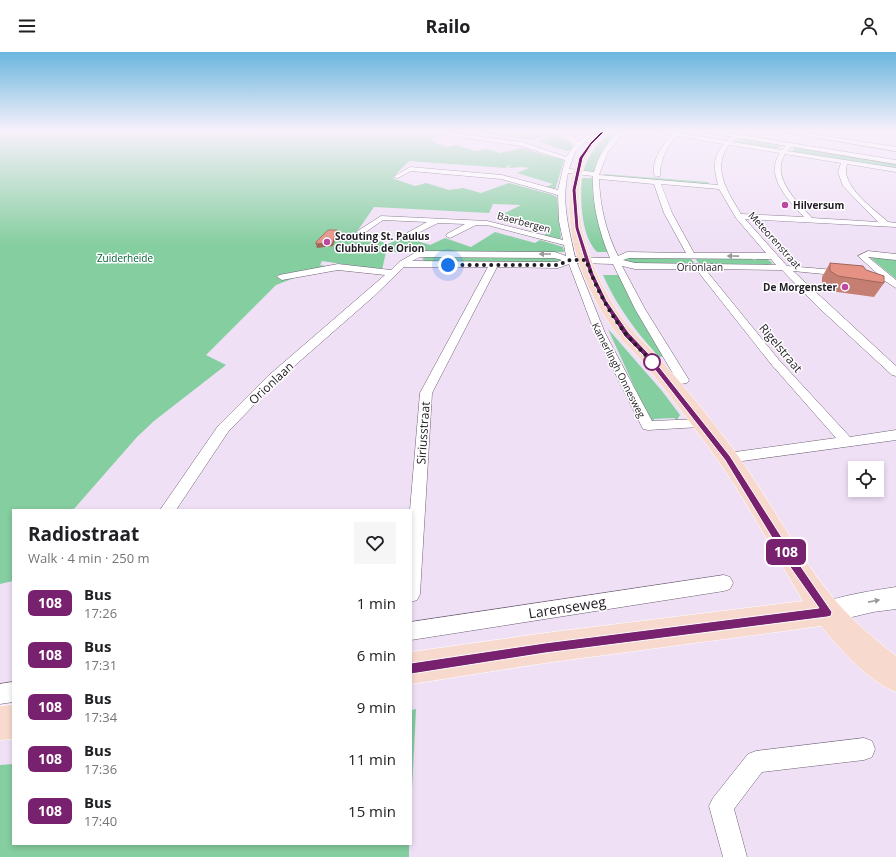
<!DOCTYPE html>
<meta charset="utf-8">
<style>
:root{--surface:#fff;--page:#f6f6f6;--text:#202124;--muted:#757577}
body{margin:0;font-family:"Open Sans",sans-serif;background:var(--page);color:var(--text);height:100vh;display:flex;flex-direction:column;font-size:15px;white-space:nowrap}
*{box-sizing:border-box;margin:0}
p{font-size:13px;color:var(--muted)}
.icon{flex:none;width:22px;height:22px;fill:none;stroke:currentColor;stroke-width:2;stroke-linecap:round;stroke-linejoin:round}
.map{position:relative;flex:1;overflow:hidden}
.details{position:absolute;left:12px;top:457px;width:400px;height:336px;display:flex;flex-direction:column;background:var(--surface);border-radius:0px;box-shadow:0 2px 6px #0003}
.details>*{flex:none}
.badge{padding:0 8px;border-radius:6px;font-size:14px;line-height:26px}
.fabs{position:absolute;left:848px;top:409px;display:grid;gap:8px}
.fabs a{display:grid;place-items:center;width:36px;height:36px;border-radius:0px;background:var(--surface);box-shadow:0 2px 6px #0003;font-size:20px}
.you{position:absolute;width:20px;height:20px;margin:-10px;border:3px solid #fff;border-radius:50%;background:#1a73e8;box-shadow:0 0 0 6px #1a73e833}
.map>.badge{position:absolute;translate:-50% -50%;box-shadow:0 0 0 2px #fff}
.round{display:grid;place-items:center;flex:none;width:42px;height:42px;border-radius:0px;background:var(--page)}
.head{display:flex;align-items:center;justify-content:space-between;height:68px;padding:0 16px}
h1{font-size:19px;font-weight:700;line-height:30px}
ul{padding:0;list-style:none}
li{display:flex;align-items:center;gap:12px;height:52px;padding:0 16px}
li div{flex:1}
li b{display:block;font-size:15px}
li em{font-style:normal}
li .badge{min-width:44px;font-weight:700;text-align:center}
header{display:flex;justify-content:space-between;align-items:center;height:52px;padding:0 16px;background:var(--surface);font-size:18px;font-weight:700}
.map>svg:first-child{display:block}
.green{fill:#85cea0}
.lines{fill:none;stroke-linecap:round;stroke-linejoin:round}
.minor-casing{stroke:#706275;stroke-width:1}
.tertiary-casing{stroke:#706275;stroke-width:1}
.primary-casing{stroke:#fff;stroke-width:1}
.minor{fill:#fff;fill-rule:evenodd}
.tertiary{fill:#fff;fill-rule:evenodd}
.primary{fill:#f8d9cd;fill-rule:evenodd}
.wall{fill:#c57e72}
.shaded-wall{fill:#a0665c}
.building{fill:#e59284;stroke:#a0665c}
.oneway{fill:#9b989c}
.line{fill:#77216f;stroke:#fff}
.walk{stroke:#211b23;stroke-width:4;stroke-dasharray:0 7.2}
.poi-dot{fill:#bc48a1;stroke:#fff;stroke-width:1.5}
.stop-dot{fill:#fff;stroke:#77216f;stroke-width:2}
.labels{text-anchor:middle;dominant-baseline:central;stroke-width:3;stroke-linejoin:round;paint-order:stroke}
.far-poi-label{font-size:10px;font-weight:bold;fill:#211b23;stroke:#fff;text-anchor:start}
.far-street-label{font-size:10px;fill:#211b23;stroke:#fff}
.far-park-label{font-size:10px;fill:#006136;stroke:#fff}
.street-label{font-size:12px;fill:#211b23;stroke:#fff}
.near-street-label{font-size:14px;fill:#211b23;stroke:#fff}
</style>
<header><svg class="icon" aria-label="menu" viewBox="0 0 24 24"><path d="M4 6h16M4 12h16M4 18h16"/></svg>Railo<svg class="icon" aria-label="person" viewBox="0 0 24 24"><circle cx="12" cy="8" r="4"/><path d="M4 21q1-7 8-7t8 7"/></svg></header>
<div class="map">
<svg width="896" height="805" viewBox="0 0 896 805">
<rect width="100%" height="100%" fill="#efe0f6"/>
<path class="green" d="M442,80L430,88L446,95L457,93L475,99L488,97L499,101L523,96L534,100L564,108L555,138L543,136L553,132L517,121L529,116C522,114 516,116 508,116L512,113L507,114L506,116L409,109L392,126L415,134L426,131L449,138L463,136L481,141L509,131L553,143L557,145L561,187L543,184L552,177L501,163L521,153L493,152L489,161L374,155L356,181L388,192L404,185L430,193L445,186L471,195L495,180L535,191L540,188L563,195L564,200H386L382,218L322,209L320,213L326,214L276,233L206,303L226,313L154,369L137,385L73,458H13V529L0,532V81Z
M479,81L552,80V81L546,84L527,82L542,84L534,88Z
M556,81L573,93L571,98L566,99L538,89Z
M611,81H619L602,98L594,121L583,120C588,103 597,91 611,81Z
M740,87L780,94L776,98L734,91L736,88Z
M795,96L896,112V118L791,101Z
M604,122L708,130L710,133L604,124Z
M582,126H594V151L609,200H597C581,184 580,147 582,126Z
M427,204H555L563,207V210H426L422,207Z
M868,204L896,206V227Z
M690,205L696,213L635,212L624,208L625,206Z
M694,205H752L753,208H757L753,205L765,206L773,211L768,213H700Z
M603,223H619L664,304L659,305C635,278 618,256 603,223Z
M608,277L662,339L680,363L677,368L674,366L654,367L653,369L649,367Z
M416,657L411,757V658Z
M13,712V792H409V805H0V713Z"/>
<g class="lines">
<g class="minor-casing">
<path id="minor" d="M561,80H567L579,90L589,80H595L575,100L569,117L594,120C598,104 607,91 618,80H624L608,100L599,123L718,133C714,115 712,107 724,92L677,84C666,96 660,108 660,124L655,125C650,110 662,94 672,83L658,80H673L727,89L734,83L737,85L732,90L782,98L788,92L791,94L787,99L896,116V120L847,112C840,134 873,156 888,170L896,171V175L745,167L787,214L847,219V223L844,224L793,219L896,314V324L892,323L818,255L782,218L705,217L779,308L850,385L896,378V388L728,411L723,410L721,406L723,402L728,401L836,386L771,312L696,217H635L622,214L645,257L689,328L687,331L668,334L662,330L664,327L675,325L635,257L613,212L577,211L605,281L652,369L700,367L705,368L707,371L705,374L700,375L648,378L643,377L595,281L569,212L558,216L497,215L432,341L420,542L417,548L411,550V458H410L420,341L488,215H404L373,245L276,330L228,380L176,458H160L218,374L268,324L385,223L338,218L282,228L277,225L279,223L338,212L391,218L399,210L418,199L555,200L566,204L564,193L487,173H476L450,186L446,184L447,182L465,172L438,171L408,186L404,184L405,182L427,170L383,168L363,182L356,180L381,164L487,169L563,188L559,169L558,143L501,127L411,119L398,126L393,125L410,115L502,123L558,138L565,108L521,94L439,82L443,80L522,90L566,105L575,93ZM729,93L780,101C764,124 789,149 804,165L741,162C728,140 711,117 729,93ZM785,102L841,111L838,120L843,134L878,170L812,166C798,150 770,126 785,102ZM568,121L593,124C592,152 599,180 610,206L575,205C569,177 561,150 568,121ZM599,127L654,132L664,161L686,201L627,200L618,204C606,180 600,154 599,127ZM661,132L719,137L736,166L766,201H694L672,161ZM420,205L554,206L562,208L557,210L412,209ZM629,206L771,207L776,213L635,211L623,208Z
M783,80H799L896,95V99Z
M868,199L896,202V208L868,205L896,228V236L885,229L862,226L860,224L865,221L878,222L858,204Z
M724,523L730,525L733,531L730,537L724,539L411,588V570Z
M13,630V650L0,652V632Z
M864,686L872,689L875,697L872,705L864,708L762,720L734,757L747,805H723L709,754L713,746L748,702L756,699Z"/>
</g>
<g class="tertiary-casing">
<path id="tertiary" d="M703,80H722L896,108V112Z
M896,535V557L873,560L827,571L819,568L815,560L819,552C843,543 870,539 896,535Z"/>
</g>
<g class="primary-casing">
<path id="primary" d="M597,80H606C600,87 594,92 590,100C563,152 591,220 621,264C631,279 645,290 657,304C685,335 712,368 736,401C771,449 797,503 835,548C853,569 874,587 896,604V640C867,628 841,598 821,574L545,611L411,632V600L545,581L803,549C775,503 750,454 719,410C696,377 671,345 646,314C639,304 629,297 621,287C588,246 564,190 570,136C572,115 580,95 597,80Z
M13,653V687L0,688V654Z"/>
</g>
<use href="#minor" class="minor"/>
<use href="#tertiary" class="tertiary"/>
<use href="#primary" class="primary"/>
</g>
<path class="wall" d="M830,211L884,231L874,245L830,239L822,233V225Z"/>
<path class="shaded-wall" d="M337,178V182L333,194L317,196L316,192Z"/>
<path class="building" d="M328,178H337L333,190L316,192V190Z
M830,211L863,214L866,218L884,224V231L838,224L830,219Z"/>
<defs><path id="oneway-solid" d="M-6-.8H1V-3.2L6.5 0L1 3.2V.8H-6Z"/></defs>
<g class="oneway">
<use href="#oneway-solid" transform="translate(545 202) rotate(-180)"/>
<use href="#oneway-solid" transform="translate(733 204) rotate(-179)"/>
<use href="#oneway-solid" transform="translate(874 549) rotate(-11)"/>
</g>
<linearGradient id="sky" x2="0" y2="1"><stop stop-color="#6ab6df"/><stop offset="0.41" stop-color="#f8f1fb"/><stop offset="1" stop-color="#f8f1fb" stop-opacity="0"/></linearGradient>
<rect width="896" height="193" fill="url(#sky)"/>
<path class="line" d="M601,80H604L592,92L583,106L576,138L579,176L594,222L607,249L629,281L649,302L730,404L795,506L832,560L831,564L827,565L545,601L411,622L407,620L405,616L407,612L411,611L545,591L819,556L788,512L725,408L645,305L624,284L602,249L589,222L575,176L572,138L579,106L590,91Z"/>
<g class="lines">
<path class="walk" d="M448,213H558L570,208H586C595,234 609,261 626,282C635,293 645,302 654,312L652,310"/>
</g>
<g class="poi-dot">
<circle cx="785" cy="153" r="4"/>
<circle cx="327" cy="190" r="4"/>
<circle cx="845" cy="235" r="4"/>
</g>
<circle class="stop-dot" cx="652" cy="310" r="8"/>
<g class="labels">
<g class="far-poi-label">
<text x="793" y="153">Hilversum</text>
<text x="335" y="184">Scouting St. Paulus<tspan x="335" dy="12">Clubhuis de Orion</tspan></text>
<text x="837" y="235" text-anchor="end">De Morgenster</text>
</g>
<g class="far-street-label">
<text transform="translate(524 170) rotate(15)">Baerbergen</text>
<text transform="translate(775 188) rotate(48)">Meteorenstraat</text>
<text x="700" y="215">Orionlaan</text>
<text transform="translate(619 318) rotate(63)">Kamerlingh Onnesweg</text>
</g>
<g class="far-park-label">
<text x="125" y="206">Zuiderheide</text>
</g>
<g class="street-label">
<text transform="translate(781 296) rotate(50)">Rigelstraat</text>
<text transform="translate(271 331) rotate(-43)">Orionlaan</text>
<text transform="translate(423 381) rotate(-86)">Siriusstraat</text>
</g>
<g class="near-street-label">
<text transform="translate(567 555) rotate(-9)">Larenseweg</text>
</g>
</g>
</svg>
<div class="fabs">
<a><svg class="icon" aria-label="locate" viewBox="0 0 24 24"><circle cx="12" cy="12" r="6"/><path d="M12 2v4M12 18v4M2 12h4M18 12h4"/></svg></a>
</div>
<div class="you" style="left:448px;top:213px"></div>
<b class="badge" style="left:786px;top:500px;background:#77216f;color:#fff">108</b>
<section class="details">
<div class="head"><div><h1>Radiostraat</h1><p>Walk · 4 min · 250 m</p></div><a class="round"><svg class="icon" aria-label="heart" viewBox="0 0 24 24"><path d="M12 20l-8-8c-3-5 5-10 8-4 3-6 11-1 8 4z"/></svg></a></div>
<ul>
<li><span class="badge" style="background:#77216f;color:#fff">108</span><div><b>Bus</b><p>17:26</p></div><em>1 min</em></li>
<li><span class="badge" style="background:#77216f;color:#fff">108</span><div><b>Bus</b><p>17:31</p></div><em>6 min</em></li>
<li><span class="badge" style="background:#77216f;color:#fff">108</span><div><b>Bus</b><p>17:34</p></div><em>9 min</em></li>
<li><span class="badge" style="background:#77216f;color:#fff">108</span><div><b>Bus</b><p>17:36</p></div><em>11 min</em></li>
<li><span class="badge" style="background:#77216f;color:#fff">108</span><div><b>Bus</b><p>17:40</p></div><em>15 min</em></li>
</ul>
</section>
</div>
